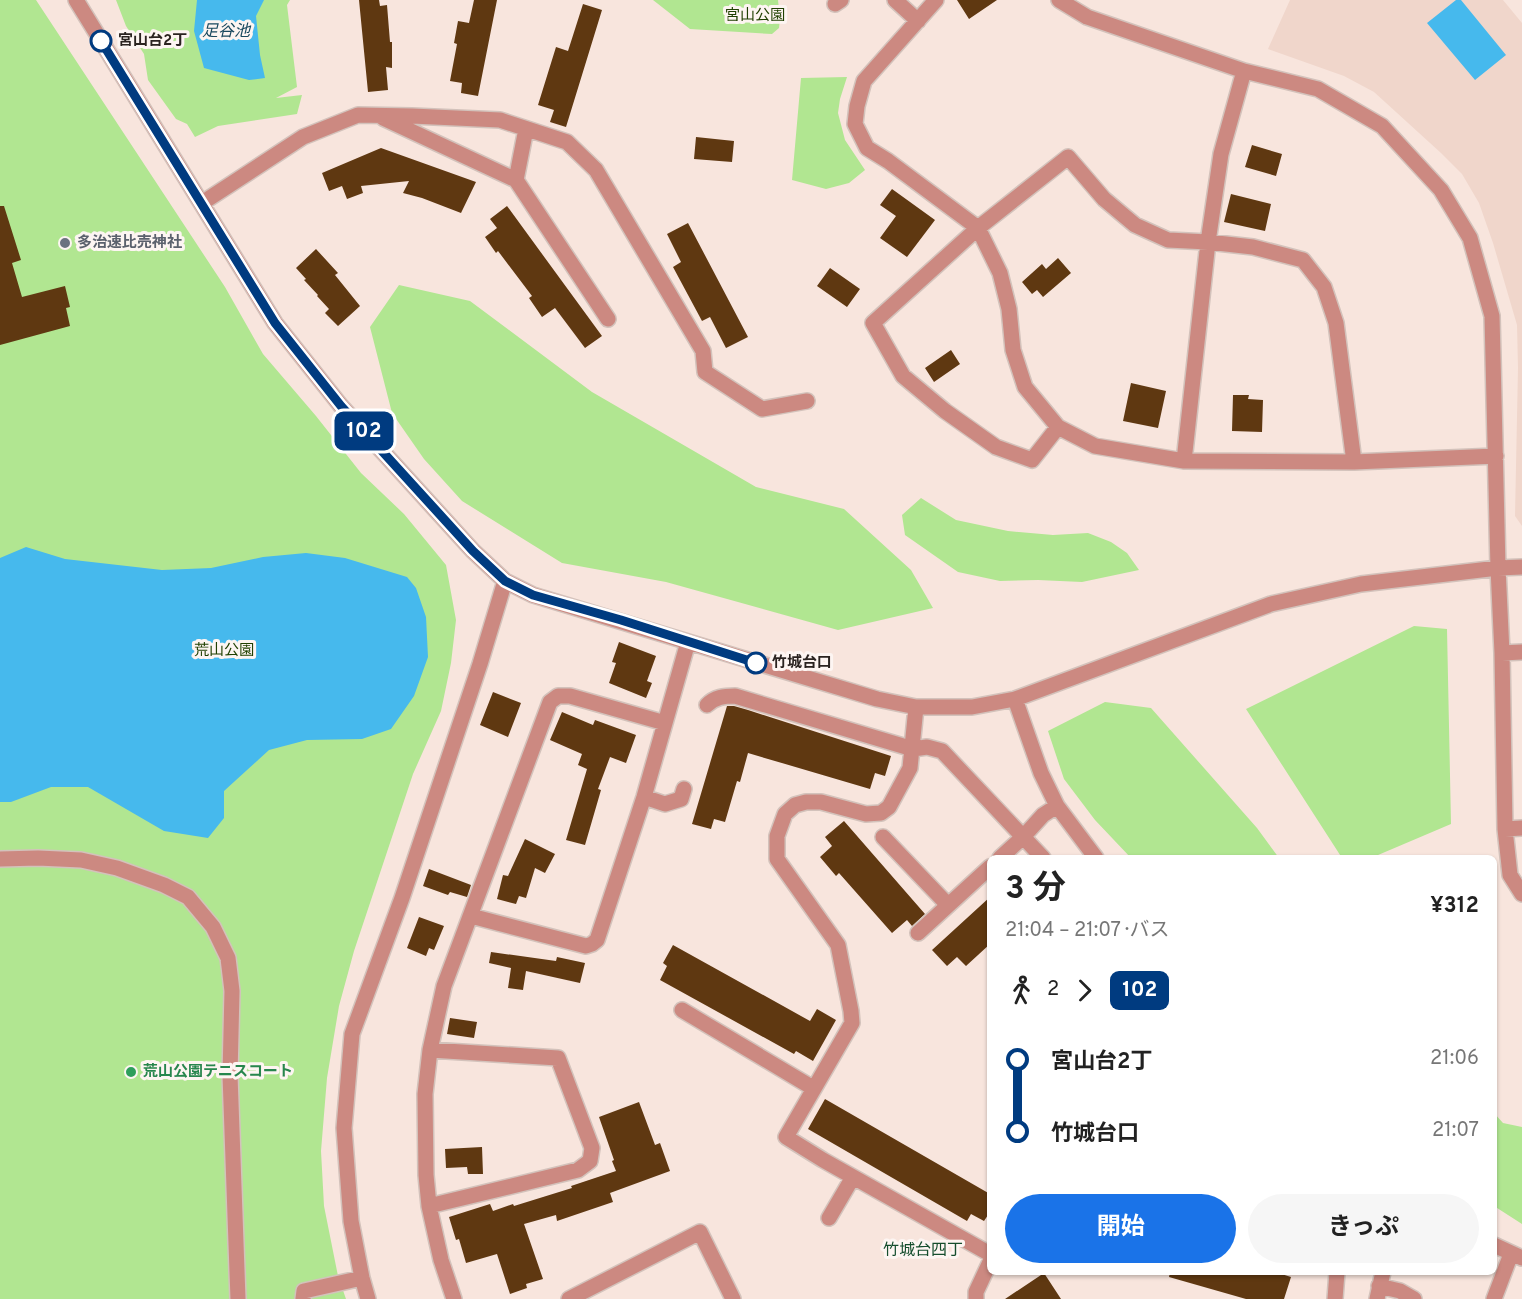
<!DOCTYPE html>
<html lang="ja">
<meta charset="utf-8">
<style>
:root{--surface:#fff;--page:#f6f6f6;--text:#222;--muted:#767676;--accent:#1a73e8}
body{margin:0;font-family:Overpass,"Noto Sans JP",sans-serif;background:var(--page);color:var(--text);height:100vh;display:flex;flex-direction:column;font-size:22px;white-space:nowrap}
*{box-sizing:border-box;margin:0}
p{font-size:20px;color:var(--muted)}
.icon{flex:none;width:33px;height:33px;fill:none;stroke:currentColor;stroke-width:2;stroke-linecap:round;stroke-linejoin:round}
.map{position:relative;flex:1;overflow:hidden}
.panel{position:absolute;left:987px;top:855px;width:510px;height:420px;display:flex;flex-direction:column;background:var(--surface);border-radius:9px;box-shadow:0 2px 4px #0004}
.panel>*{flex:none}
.badge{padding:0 12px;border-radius:9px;font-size:21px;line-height:39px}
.map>.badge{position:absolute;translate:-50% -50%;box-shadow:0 0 0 3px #fff}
.legs{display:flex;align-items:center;gap:9px;height:66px;padding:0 18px;font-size:20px}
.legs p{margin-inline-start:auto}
.headline{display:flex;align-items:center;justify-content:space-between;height:102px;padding:0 18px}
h1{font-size:33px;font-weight:700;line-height:45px}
.button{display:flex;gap:12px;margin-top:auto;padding:12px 18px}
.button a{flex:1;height:69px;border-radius:36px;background:var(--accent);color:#fff;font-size:24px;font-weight:700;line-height:69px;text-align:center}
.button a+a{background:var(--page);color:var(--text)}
ul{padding:0 18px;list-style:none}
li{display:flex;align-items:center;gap:21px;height:72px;font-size:22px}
li i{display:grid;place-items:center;width:9px;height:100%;margin:0 8px;background:currentColor}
li i::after{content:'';width:15px;height:15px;margin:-8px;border:4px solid;border-radius:50%;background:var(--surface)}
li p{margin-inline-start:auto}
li:first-child i{background:linear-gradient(#0000 50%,currentColor 0)}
li:last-child i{background:linear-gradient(currentColor 50%,#0000 0)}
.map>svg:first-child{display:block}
.built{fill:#f0d6cb}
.green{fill:#b1e691}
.water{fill:#46b9ed}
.building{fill:#5f3811}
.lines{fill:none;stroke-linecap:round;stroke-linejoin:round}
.minor-casing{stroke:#d3c2bb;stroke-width:18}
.minor{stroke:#cc8981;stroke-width:15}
.line-1-casing{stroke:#fff;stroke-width:14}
.line-1{stroke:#003b80;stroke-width:9}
.stop-1-dot{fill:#fff;stroke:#003b80;stroke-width:3}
.worship-dot{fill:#6b7280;stroke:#fdf5f2;stroke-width:2}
.leisure-dot{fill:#2e9e5b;stroke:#fdf5f2;stroke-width:2}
.labels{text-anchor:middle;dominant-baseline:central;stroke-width:6;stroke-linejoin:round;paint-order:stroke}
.park-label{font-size:15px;fill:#204002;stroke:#fdf5f2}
.stop-label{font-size:15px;font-weight:bold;fill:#2a2320;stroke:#fdf5f2;text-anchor:start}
.worship-label{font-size:15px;font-weight:bold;fill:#5b616d;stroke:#fdf5f2;text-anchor:start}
.leisure-label{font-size:15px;font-weight:bold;fill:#27864d;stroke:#fdf5f2;text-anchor:start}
.water-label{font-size:16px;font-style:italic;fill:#19485e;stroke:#fdf5f2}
.neighbourhood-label{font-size:16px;fill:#154d2d;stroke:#fdf5f2}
</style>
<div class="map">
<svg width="1522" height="1299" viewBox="0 0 1522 1299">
<rect width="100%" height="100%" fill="#f8e5dd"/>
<path class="built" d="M1290,0H1503L1522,23V526L1515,516L1518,368L1517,325L1493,243L1479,203L1462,174L1441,153L1374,92L1344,76L1268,49Z"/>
<path class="green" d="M0,0H36L225,287L263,354L316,416L361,473L404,514L446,565L456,620L451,663L441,711L413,774L354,951L339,1006L327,1078L321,1151L324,1206L338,1276L346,1299H0Z
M116,0H290L287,5L297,87L276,98L302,95L297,114L218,126L195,137L187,124L176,119L148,80L144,54L126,26Z
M653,0H778L780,19L779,28L772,34L690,29Z
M847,77L840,99L838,113L845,140L865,170L849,183L826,189L792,180L801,78Z
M399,285L470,301L592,392L756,487L844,509L911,570L933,608L838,630L666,582L562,563L462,501L424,459L392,413L370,327Z
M921,498L956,520L1008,531L1053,535L1088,533L1111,542L1127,553L1139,570L1082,582L1038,580L1000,581L958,572L905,535L902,515Z
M1414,626L1447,629L1451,824L1371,858H1342L1246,709Z
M1105,702L1151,708L1257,828L1279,858H1131L1095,820L1064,779L1048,731Z
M1494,1113L1503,1123L1522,1127V1224L1494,1206Z"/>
<path class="water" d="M197,0H264L256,16L260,55L265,78L249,80L204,68L194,31Z
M1456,0H1461L1506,55L1475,80L1427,23Z
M26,547L65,559L162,570L211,568L263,557L306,553L345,558L407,577L416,588L426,617L428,657L414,696L391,729L362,739L307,740L269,750L224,791V818L208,838L164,831L88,787H51L11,802H0V558Z"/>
<path class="building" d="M359,0H379L380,6L387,5L390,42H392V68L386,67L388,90L368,92Z
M474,0H497L478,96L461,93L462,83L450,81L457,44L454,43L458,21L469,23Z
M957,0H997L969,19Z
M583,4L602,10L566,127L550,122L554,110L538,105L556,47L568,51Z
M696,137L734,141L732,162L694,159Z
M1252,145L1282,154L1276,176L1245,167Z
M381,148L476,182L461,213L422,198L403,193L409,181L361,186L363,193L347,199L342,186L329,191L322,173Z
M892,189L935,220L907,257L880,238L896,216L880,205Z
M1231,194L1271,204L1265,231L1224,222Z
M0,206H4L21,260L12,263L22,297L65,286L70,307L66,308L70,326L0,345Z
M507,206L602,336L585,348L555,308L542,317L529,298L532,296L498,251L496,253L485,237L497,228L490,219Z
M688,223L748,337L726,348L710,317L702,321L673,267L681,262L667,234Z
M316,249L338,273L335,275L360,306L338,326L325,313L329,309L317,296L318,295L304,280L306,279L296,268Z
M1058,258L1071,273L1043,297L1037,290L1032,294L1022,282L1042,264L1046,269Z
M830,268L860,289L847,307L817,286Z
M951,350L960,364L934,382L925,368Z
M1131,383L1166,391L1158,428L1123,421Z
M1233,395H1249L1248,399L1263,400L1262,432L1232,431Z
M619,642L656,656L647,681L652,683L646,698L609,683L616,663L612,662Z
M493,692L521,703L508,737L480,725Z
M727,706H734L748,710L891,756L885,776L875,773L870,789L748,753L740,782L737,781L725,822L714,819L711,829L692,824Z
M562,712L593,725L595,720L636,735L626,763L610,757L598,789L601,790L585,845L566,840L587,769L578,765L582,754L550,740Z
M844,821L925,914L912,926L907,920L892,933L839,873L836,876L820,857L832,846L825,837Z
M525,839L555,854L545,873L535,868L526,898L519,896L516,904L497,899L503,875L508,876Z
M429,869L471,885L467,897L450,892L448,895L423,886Z
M990,897V944L966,966L957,957L947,966L932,950Z
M419,917L444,926L434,950L429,948L426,956L407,948Z
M673,945L810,1021L817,1009L836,1020L813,1061L796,1051L794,1054L660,980L667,966L663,963Z
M491,952L556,961L557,957L585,963L580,983L526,971L523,990L508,988L511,968L489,963Z
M450,1018L477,1022L474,1038L447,1034Z
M825,1099L990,1194V1212L984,1221L971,1214L967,1221L808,1129Z
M639,1102L655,1145L660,1143L670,1171L610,1193L613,1202L557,1221L556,1215L524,1224L543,1279L526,1284L527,1288L510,1294L497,1254L466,1263L459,1239L456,1240L449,1217L490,1204L493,1211L513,1204L514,1206L572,1188L571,1186L616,1171L612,1161L614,1160L599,1117Z
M482,1147L483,1174H468L467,1167L446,1168L445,1149Z
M1170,1272H1275L1291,1277L1284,1299H1246L1169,1277Z
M1044,1273L1061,1299H1005Z"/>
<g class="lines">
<g class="minor-casing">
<path id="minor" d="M76,0L275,323L341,406L473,551L505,581L533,595L877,699L916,707H972L1015,699L1271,604L1361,584L1498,568L1522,567
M895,0L918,21
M936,0L864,81L857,106L855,124L867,148L888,161L978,228L1000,273L1009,309L1013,350L1025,387L1058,427L1095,446L1184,461L1354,462L1496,456
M1059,0L1087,17L1244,71L1318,89L1382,126L1441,190L1470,238L1492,316L1498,568L1502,653L1505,829L1510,875L1522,894
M835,4L841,0
M383,118L516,180L608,319
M516,180L526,129
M202,203L303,137L358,115L412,116L500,120L567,142L596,170L703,351L705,372L762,409L807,401
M1058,427L1032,460L996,447L945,411L903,376L873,323L978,228L1068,157L1104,199L1135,225L1168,240L1208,242L1253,247L1303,260L1324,287L1336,323L1354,462
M1184,461L1208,242L1221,154L1244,71
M1502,653L1522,652
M1015,699L1041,773L1057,806L1096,858
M707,705C715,697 724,696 735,696L913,749L927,747L942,751L1043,858
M916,707L910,768L889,807L881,813L866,814L821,802H806L795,805L785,814L777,836V859L838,945L851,1011L852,1023L786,1137L823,1160L990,1254
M644,797L665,804L681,799L684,789
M1505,829L1522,828
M883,837L948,905
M1000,858L1023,837L1043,815L1057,806
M0,859L38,858L81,860L117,868L164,885L188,897L213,927L228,958L232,991L230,1075L238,1299
M471,916L586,946L592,944L597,940L644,797L688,642
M918,933L990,867
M682,1010L813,1088
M429,1206L578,1170L590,1161L592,1148L558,1058L430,1050
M829,1218L853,1177
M1494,1245L1522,1258
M1379,1286L1400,1291L1414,1299
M303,1299L304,1291L362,1278
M368,1299L362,1278L351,1221L344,1128L352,1034L402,898L480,664L505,581
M454,1299L441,1260L429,1206L426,1175L425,1094L430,1050L444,986L550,702L558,696H570L665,723
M569,1299L700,1232L733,1299
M976,1299V1292L990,1262
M1335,1299L1337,1272
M1377,1299L1383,1272
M1494,1299L1511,1254"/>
</g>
<use href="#minor" class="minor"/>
</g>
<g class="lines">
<g class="line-1-casing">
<path id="line-1" d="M101,41L275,323L341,406L473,551L505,581L533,595L621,620L756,663"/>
</g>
<use href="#line-1" class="line-1"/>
</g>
<g class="stop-1-dot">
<circle cx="101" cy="41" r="10"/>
<circle cx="756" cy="663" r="10"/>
</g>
<circle class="worship-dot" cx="65" cy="243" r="6"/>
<circle class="leisure-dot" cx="131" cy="1072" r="6"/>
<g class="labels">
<g class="park-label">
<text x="755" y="16">宮山公園</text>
<text x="224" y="651">荒山公園</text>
</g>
<g class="stop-label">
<text x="118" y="41">宮山台2丁</text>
<text x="772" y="663">竹城台口</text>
</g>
<g class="worship-label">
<text x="77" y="243">多治速比売神社</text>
</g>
<g class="leisure-label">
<text x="143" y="1072">荒山公園テニスコート</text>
</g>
<g class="water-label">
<text x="226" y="32">足谷池</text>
</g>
<g class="neighbourhood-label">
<text x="923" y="1251">竹城台四丁</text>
</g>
</g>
</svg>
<b class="badge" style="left:364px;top:431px;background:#003b80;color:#fff">102</b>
<section class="panel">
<div class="headline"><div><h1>3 分</h1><p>21:04 – 21:07 · バス</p></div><b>¥312</b></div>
<div class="legs"><svg class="icon" aria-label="walk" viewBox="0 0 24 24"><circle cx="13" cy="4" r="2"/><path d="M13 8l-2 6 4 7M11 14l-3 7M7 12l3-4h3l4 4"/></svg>2<svg class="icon" aria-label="forward" viewBox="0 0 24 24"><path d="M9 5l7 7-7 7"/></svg><b class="badge" style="background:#003b80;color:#fff">102</b></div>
<ul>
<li><i style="color:#003b80"></i><b>宮山台2丁</b><p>21:06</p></li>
<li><i style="color:#003b80"></i><b>竹城台口</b><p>21:07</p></li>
</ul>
<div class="button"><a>開始</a><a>きっぷ</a></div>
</section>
</div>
